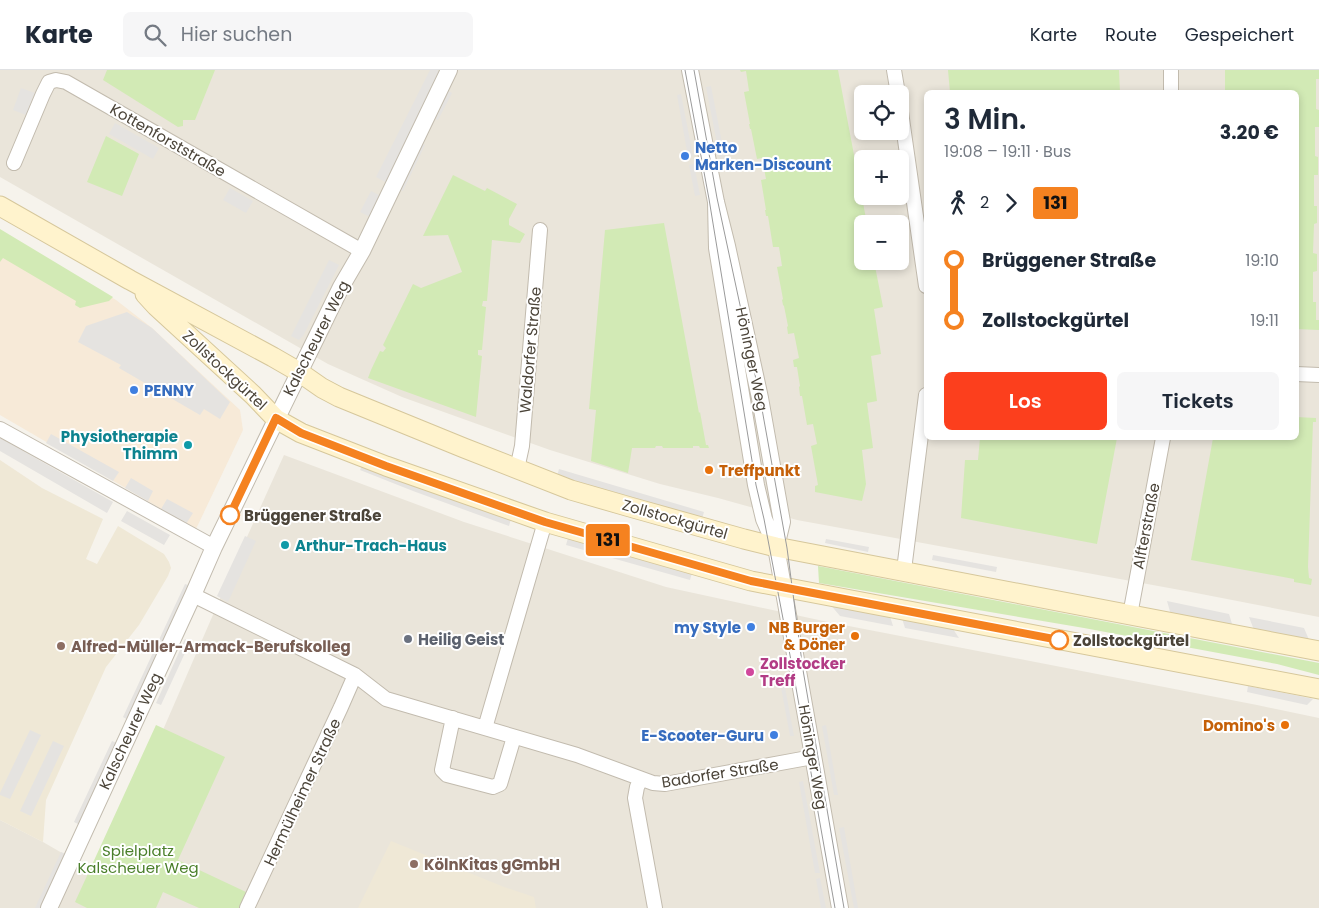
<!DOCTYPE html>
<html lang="de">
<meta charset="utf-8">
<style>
:root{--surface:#fff;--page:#f6f6f7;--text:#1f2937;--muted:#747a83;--line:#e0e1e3;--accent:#fc3f1d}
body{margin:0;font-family:Poppins,sans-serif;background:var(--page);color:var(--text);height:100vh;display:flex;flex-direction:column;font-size:19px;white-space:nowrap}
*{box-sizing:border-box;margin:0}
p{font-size:16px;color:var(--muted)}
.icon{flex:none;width:28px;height:28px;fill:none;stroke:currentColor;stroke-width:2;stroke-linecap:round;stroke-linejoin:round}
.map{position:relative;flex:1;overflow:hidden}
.details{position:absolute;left:924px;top:20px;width:375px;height:350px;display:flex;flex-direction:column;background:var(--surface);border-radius:8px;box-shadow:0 2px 8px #0003}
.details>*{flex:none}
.badge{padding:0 10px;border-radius:4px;font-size:18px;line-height:32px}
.buttons{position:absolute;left:854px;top:15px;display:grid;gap:10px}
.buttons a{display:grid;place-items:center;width:55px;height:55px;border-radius:8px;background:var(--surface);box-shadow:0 2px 8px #0003;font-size:25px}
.map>.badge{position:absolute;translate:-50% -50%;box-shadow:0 0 0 2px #fff}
.legs{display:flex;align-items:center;gap:8px;height:55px;padding:0 20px;font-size:16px}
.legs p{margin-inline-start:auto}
.head{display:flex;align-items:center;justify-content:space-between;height:85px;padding:0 20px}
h1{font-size:28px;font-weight:600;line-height:38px}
.button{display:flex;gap:10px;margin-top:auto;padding:10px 20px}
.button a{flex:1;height:58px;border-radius:8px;background:var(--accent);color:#fff;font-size:20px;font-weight:600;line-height:58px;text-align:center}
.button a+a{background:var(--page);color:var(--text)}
ul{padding:0 20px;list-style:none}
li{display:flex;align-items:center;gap:18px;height:60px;font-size:19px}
li i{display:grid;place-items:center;width:8px;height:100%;margin:0 6px;background:currentColor}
li i::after{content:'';width:12px;height:12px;margin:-6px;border:4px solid;border-radius:50%;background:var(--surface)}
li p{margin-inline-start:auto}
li:first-child i{background:linear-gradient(#0000 50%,currentColor 0)}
li:last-child i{background:linear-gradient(currentColor 50%,#0000 0)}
header{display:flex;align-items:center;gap:30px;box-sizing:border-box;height:70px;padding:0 25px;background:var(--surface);border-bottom:1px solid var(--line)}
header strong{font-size:24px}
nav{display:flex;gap:28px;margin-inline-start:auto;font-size:18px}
.search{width:350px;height:45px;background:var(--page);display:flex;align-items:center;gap:12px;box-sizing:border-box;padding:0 18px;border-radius:8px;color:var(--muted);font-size:19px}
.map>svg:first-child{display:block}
.residential{fill:#eae5da;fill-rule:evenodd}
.commercial{fill:#f7ead8}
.education{fill:#efe8d6}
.green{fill:#d2eab5}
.parking{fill:#e5e3e0}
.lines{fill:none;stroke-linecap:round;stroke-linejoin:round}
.minor-casing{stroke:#c2bbae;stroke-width:16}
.tertiary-casing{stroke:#c2bbae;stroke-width:18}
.secondary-casing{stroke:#d6c79b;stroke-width:21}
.minor{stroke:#fff;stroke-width:14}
.tertiary{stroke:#fff;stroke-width:16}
.secondary{stroke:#fff3cd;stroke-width:19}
.tram{stroke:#9a9a9a;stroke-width:1}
.line-1-casing{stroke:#fff;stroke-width:11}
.line-1{stroke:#f58220;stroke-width:8}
.shop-dot{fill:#3f7fe0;stroke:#fff;stroke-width:2}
.culture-dot{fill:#0f9aa8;stroke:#fff;stroke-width:2}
.food-dot{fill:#e8710a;stroke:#fff;stroke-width:2}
.stop-1-dot{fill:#fff;stroke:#f58220;stroke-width:2.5}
.worship-dot{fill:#6b7280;stroke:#fff;stroke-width:2}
.education-dot{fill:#8d6e63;stroke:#fff;stroke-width:2}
.hotel-dot{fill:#d1479c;stroke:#fff;stroke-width:2}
.labels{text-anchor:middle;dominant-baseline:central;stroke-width:4;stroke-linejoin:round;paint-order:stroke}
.street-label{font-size:15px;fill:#4b4439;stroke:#fff}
.shop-label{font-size:15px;font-weight:bold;fill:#366cbe;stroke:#fff;text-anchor:start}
.culture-label{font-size:15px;font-weight:bold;fill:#0d838f;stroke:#fff;text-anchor:end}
.food-label{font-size:15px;font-weight:bold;fill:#c56008;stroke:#fff;text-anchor:end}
.stop-label{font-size:15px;font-weight:bold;fill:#4b4439;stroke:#fff;text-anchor:start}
.worship-label{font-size:15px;font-weight:bold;fill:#5b616d;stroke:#fff;text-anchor:start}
.education-label{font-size:15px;font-weight:bold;fill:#785e54;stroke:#fff;text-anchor:start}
.hotel-label{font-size:15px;font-weight:bold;fill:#b23c85;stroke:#fff;text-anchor:start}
.park-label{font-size:15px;fill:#4a7f2a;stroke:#fff}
</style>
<header>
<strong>Karte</strong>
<div class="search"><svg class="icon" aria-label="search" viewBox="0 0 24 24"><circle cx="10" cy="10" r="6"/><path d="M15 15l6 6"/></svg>Hier suchen</div>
<nav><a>Karte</a><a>Route</a><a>Gespeichert</a></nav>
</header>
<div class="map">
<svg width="1319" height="838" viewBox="0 0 1319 838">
<rect width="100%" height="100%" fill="#f6f3ec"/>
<path class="residential" d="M0,0H1319V547L1191,522L797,450L718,428L660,414L550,380L402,327L328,294L0,107ZM926,22H1296V368H926ZM862,24H900V61H862ZM862,89H900V126H862ZM862,154H900V191H862Z
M284,385L464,452L666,517L828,552L1257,635L1319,648V838H0V750L43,772L100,805L242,478Z"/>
<path class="commercial" d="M0,161L116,230L152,258L240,340L243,360L196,459L0,345Z"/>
<path class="education" d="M0,390L42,418L103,449L86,489L97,494L118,456L164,484L169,492L171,498L168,506L139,555L106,597L46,730L43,772L0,750Z
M391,771L504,817L534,827L536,838H358Z"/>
<path class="green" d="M107,0H215L195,50H183V56L178,57L103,10Z
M740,0H838L867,154H862V191H874L883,237L874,239L881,284L871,286L877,331L867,333L873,378L862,380L866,414L862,431L815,422V416L818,415L811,376L817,374L813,354L807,355L802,326H800L799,317L800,316L797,297H794L793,290L799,288L794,263L788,264L787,257L788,256L784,236L783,235L782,230L783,229L777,197L782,196L779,177H773L768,146H766L765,140H766L761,110L766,109L762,88L757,89L751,59H750L749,54H750L744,22L749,21L746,1L741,2Z
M948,0H1119L1120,22H950Z
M1225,0H1319V9H1316V39L1319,40V57H1315V86L1318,87V105H1314V136H1317V153L1314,154L1313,183L1317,184V201L1313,202V232H1316V250H1319V260L1296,259V22H1225Z
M106,66L139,84L122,126L87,112Z
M453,105L485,121L487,118L517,134L509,149V155L525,164L520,173L492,170L487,231H483L482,236L486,237L482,280H478V285L482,286L476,347L368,308L371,300L380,281L383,282L386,278L383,275L413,214L421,218L462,202L448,165L423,166Z
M664,153L699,343L700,342L706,375H708L709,378H700L699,376H693V378H663L662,376H656L655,378H632L628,403L591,391L596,340L589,339L605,160Z
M0,159L113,227L109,231L80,238L75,235L76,231L3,188L0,192Z
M1296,347L1316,348V352H1313L1308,497L1309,508L1312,509L1311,515L1294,512V509L1191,490L1213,368H1296Z
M980,368H1117L1097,474L961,448L965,390H978Z
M818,496L1319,593V605L1277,594L1084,558L819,513Z
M156,655L225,687L178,790L246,822L239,838H199L163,822L156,838H87L75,832Z"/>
<path class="parking" d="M430,0H437L442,3L387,113L376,107Z
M711,16L725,88L720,89L706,17Z
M21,18L35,23L26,45L13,40Z
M447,20L452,23L438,50L433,48Z
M681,24L693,86L688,87L677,25Z
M115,53L159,78L153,89L109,64Z
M421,73L425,75L403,121L398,119Z
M694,94L700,125L695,126L689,95Z
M230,118L253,131L246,143L223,130Z
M371,121L381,126L370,147L360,142Z
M329,190L339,195L303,266L299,270L291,266Z
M127,242L152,258L230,332L220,349L204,339L200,345L119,298L121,295L78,272L86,256Z
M51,364L119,402L113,411L46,373Z
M0,368L113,432L107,443L0,381Z
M362,396L511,449L509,456L413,421L360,400Z
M559,399L704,442L702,449L619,426L557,406Z
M131,408L153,421L148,431L125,418Z
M167,429L193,443L186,454L161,439Z
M127,441L170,465L164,475L121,451Z
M245,466L256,471L228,532L217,526Z
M568,468L626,485L692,503L690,510L566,475Z
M826,469L869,477L868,482L825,473Z
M933,485L997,497L996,502L932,490Z
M185,514L191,516L128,650L123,647Z
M1167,531L1229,544L1233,557L1171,545Z
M829,533L889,543L893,556L840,546Z
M901,545L949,553L959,568L905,558Z
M1249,547L1304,558L1310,572L1254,560Z
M185,569L190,572L161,635L156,633Z
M780,612H784L794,666H790Z
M1248,616L1299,626L1313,629L1307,635L1247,622Z
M826,655L838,725H834L822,656Z
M30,660L41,665L10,729L0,725V723Z
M53,671L64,676L31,746L20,741Z
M112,671L117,673L80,755L74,752Z
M803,711L820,803H815L799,712Z
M844,757L858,838H854L839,758Z
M61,782L66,784L41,838H35Z
M820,808L826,838H821L816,809Z"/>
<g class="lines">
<g class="minor-casing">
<path id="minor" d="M894,0L898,24
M1171,0V22
M900,35L926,216
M14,93L43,24L49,12L56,10L66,12L362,181
M1296,304L1319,305
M0,359L214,477
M517,399L522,376L540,160
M904,500L926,325
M193,525L355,605L386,629L577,685L653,713L665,714L813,687
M1130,545L1163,368
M453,648L442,700L447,705L493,717L500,714L514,667
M485,658L545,452
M641,709L637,717L635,728L655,838
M247,838L341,637L355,605"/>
</g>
<g class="tertiary-casing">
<path id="tertiary" d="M690,0L716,132L727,176L760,328L782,452L776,477
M716,132L717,178L756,415L764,449L776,477L840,838
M49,838L193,525L214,477L341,217L362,181L449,0"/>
</g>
<g class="secondary-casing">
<path id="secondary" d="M0,136L130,210L273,287L299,302L322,318L339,327L464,378L571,420L630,437L744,469L776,477L1319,581
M145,224L156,236L253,325L276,349L301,363L386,396L545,452L751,511L1319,619"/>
</g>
<use href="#minor" class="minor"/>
<use href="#tertiary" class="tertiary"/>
<use href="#secondary" class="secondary"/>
<path class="tram" d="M685,0L709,129L756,415L764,449L793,601L835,838
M694,0L717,128L760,328L787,478L803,600L844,838"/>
</g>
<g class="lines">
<g class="line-1-casing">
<path id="line-1" d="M230,445L276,348L301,363L386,396L545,452L751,511L792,519L1059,570"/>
</g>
<use href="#line-1" class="line-1"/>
</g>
<g class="shop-dot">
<circle cx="685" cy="86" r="5"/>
<circle cx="134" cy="320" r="5"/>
<circle cx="751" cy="557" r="5"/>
<circle cx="774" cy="665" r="5"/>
</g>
<g class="culture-dot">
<circle cx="188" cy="375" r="5"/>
<circle cx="285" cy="475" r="5"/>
</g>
<g class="food-dot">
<circle cx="709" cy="400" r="5"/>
<circle cx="855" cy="566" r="5"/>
<circle cx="1285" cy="655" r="5"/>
</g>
<g class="stop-1-dot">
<circle cx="230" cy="445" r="9"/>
<circle cx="1059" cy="570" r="9"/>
</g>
<circle class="worship-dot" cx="408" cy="569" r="5"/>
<g class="education-dot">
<circle cx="61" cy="576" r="5"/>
<circle cx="414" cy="794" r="5"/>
</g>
<circle class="hotel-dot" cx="750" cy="602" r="5"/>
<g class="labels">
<g class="street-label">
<text transform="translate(168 70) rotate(30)">Kottenforststraße</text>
<text transform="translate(316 268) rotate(-63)">Kalscheurer Weg</text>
<text transform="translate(530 280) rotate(-85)">Waldorfer Straße</text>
<text transform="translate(752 289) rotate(78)">Höninger Weg</text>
<text transform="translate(225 300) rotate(43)">Zollstockgürtel</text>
<text transform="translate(675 449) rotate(16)">Zollstockgürtel</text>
<text transform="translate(1146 456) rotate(-79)">Alfterstraße</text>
<text transform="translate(130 661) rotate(-65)">Kalscheurer Weg</text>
<text transform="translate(813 687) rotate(80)">Höninger Weg</text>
<text transform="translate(720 703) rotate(-9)">Badorfer Straße</text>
<text transform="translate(302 722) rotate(-65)">Hermülheimer Straße</text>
</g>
<g class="shop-label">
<text x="695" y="77">Netto<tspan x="695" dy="17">Marken-Discount</tspan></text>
<text x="144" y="320">PENNY</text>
<text x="741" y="557" text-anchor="end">my Style</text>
<text x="764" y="665" text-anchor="end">E-Scooter-Guru</text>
</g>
<g class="culture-label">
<text x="178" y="366">Physiotherapie<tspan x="178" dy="17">Thimm</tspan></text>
<text x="295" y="475" text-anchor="start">Arthur-Trach-Haus</text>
</g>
<g class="food-label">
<text x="719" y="400" text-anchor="start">Treffpunkt</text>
<text x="845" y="557">NB Burger<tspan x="845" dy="17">&amp; Döner</tspan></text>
<text x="1275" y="655">Domino's</text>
</g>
<g class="stop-label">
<text x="244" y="445">Brüggener Straße</text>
<text x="1073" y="570">Zollstockgürtel</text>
</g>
<g class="worship-label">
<text x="418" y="569">Heilig Geist</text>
</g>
<g class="education-label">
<text x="71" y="576">Alfred-Müller-Armack-Berufskolleg</text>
<text x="424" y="794">KölnKitas gGmbH</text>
</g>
<g class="hotel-label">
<text x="760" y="593">Zollstocker<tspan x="760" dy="17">Treff</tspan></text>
</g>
<g class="park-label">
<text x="138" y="780">Spielplatz<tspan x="138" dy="17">Kalscheuer Weg</tspan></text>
</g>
</g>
</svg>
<div class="buttons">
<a><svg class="icon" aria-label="locate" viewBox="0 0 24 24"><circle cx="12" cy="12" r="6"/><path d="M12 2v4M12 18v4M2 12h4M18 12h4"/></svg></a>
<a>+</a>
<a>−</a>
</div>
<b class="badge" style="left:608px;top:470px;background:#f58220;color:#111">131</b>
<section class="details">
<div class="head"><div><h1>3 Min.</h1><p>19:08 – 19:11 · Bus</p></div><b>3.20 €</b></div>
<div class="legs"><svg class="icon" aria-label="walk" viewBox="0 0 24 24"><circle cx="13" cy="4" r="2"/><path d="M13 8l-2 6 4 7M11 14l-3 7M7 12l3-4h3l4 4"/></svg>2<svg class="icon" aria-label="forward" viewBox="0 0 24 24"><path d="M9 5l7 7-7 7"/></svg><b class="badge" style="background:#f58220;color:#111">131</b></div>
<ul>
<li><i style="color:#f58220"></i><b>Brüggener Straße</b><p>19:10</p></li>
<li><i style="color:#f58220"></i><b>Zollstockgürtel</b><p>19:11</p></li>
</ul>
<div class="button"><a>Los</a><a>Tickets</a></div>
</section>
</div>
